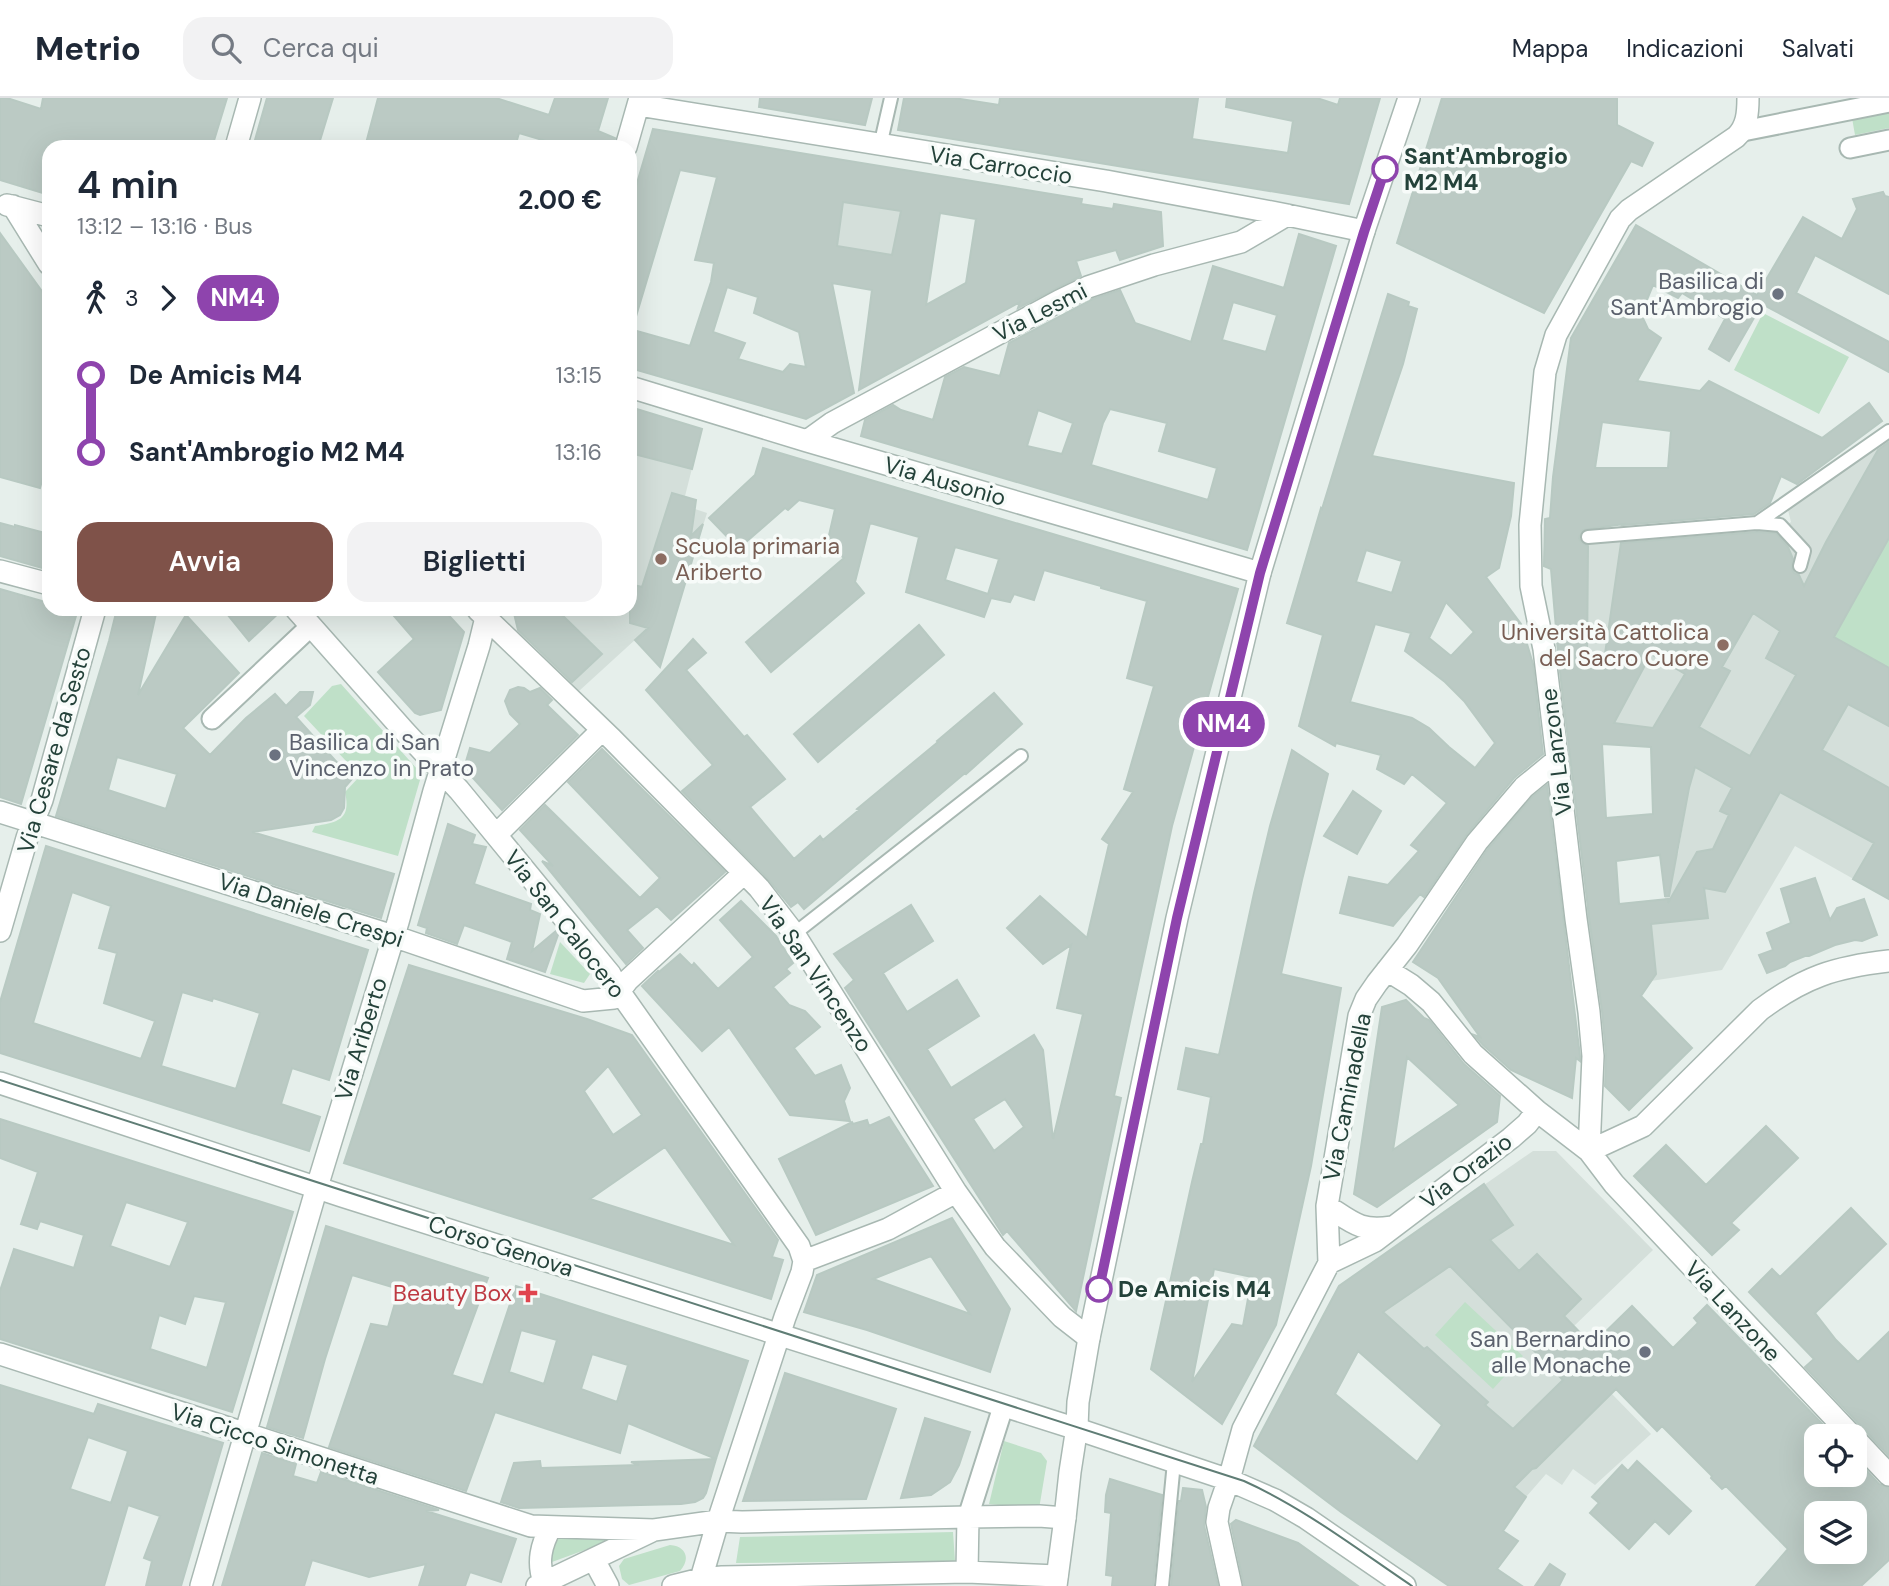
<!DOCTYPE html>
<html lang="it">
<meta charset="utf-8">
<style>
:root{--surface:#fff;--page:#f2f2f3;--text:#1f2937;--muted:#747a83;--line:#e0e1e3;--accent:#7f5249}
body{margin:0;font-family:"DM Sans",sans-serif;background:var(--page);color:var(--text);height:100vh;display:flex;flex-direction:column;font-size:26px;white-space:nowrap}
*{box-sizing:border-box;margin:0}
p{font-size:23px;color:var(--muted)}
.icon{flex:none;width:38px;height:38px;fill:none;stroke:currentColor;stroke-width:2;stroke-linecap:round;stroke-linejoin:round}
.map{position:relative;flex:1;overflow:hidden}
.drawer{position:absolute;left:42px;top:42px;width:595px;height:476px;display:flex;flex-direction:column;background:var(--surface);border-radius:21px;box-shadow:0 7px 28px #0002}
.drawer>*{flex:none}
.badge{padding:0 14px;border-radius:23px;font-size:24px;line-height:46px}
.fabs{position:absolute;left:1804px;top:1326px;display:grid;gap:14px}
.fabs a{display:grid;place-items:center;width:63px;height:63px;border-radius:14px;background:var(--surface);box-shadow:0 7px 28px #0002;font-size:35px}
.map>.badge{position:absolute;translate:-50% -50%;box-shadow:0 0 0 4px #fff}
.legs{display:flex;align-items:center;gap:10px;height:77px;padding:0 35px;font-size:23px}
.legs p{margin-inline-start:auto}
.summary{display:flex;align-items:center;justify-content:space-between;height:119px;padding:0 35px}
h1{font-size:38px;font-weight:600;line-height:52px}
.primary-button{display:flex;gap:14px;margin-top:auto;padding:14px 35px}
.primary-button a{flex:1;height:80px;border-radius:21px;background:var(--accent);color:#fff;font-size:28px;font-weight:600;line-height:80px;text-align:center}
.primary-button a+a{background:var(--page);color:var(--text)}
ul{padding:0 35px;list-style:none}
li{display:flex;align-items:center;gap:24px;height:77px;font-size:26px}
li i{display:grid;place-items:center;width:10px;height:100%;margin:0 9px;background:currentColor}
li i::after{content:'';width:18px;height:18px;margin:-9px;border:5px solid;border-radius:50%;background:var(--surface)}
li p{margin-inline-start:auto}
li:first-child i{background:linear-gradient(#0000 50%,currentColor 0)}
li:last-child i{background:linear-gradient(currentColor 50%,#0000 0)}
header{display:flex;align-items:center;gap:42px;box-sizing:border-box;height:98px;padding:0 35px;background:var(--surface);border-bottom:2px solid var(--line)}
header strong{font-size:33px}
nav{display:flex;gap:38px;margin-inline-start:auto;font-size:24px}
.search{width:490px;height:63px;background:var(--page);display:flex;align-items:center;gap:18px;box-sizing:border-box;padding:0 24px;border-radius:21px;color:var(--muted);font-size:26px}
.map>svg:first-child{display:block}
.built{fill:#d4dfda}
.green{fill:#bfe0c8}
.building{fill:#bbcac4;stroke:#b8c9c2;stroke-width:2;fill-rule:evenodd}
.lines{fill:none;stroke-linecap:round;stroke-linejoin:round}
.service-casing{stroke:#a8b8b2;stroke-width:16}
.pedestrian-casing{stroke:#a8b8b2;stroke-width:23}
.minor-casing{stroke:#a8b8b2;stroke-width:24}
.tertiary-casing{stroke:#a8b8b2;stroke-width:24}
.service{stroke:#fff;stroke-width:12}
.pedestrian{stroke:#fff;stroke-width:19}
.minor{stroke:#fff;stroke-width:21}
.tertiary{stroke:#fff;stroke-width:21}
.tram{stroke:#5f7d75;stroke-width:2}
.line-1-casing{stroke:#fff;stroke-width:16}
.line-1{stroke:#8e44ad;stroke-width:10}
.stop-1-dot{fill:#fff;stroke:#8e44ad;stroke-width:3.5}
.worship-dot{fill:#6b7280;stroke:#f7fbf9;stroke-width:2.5}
.education-dot{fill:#8d6e63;stroke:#f7fbf9;stroke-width:2.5}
.health-dot{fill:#e0444e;stroke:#f7fbf9;stroke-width:2.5}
.labels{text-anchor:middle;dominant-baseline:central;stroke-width:7;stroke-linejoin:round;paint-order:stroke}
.stop-label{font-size:23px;font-weight:bold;fill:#24423a;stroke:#f7fbf9;text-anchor:start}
.street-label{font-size:23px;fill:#24423a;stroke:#f7fbf9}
.worship-label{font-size:23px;fill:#5b616d;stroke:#f7fbf9;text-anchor:end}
.education-label{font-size:23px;fill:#785e54;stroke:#f7fbf9;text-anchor:start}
.health-label{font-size:23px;fill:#be3a42;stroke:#f7fbf9;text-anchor:end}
</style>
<header>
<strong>Metrio</strong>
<div class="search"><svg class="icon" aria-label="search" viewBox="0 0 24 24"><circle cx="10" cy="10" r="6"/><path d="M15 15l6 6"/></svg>Cerca qui</div>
<nav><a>Mappa</a><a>Indicazioni</a><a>Salvati</a></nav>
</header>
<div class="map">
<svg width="1889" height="1488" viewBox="0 0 1889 1488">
<rect width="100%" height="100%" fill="#e6efeb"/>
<path class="built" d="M832,60L927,76L906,198L814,182L815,167Z
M630,309L702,331L685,398L696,402L695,411L707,415L678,507L648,530L579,593L518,534L512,511H630Z
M1883,342L1889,345V801L1795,748L1722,872L1625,887L1592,890L1583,809L1665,801L1660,757L1678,756L1689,690L1695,669L1614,625L1564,624L1551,471L1543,467L1545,432L1588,430V444L1622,441L1757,433L1778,434L1791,424L1788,412Z
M1533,1053H1556L1653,1152L1574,1228L1626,1281L1612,1296L1651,1336L1595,1387L1573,1371L1562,1387L1546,1376L1526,1399L1358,1253L1317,1230L1339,1188Z"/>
<path class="green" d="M1889,13V30L1855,37L1852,20Z
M1763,215L1849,259L1819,316L1734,272Z
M1889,440V570L1834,539Z
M341,586L418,672L420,682L398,758L312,734L315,728C339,724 351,721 345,694L360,678L304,618L332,588Z
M560,844L590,876L584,885L550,876Z
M1465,1204L1523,1258L1493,1291L1435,1237Z
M1004,1343L1041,1355L1047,1363L1039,1411L989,1406Z
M953,1434L955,1463L736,1465L740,1439Z
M561,1437H626L552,1464L551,1444Z
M670,1447C686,1448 691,1461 680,1473L629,1487L622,1481L619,1468L624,1461Z"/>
<path class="building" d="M0,0H7L41,11L43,0H227L212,49H49V97L0,82Z
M267,0H333L318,49H253Z
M378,0H496L549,17L555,0H608L598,33L615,40L613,49H566L519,35L515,49H365Z
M760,0H872L865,27L759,9Z
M904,0H954L999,7L1000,0H1198L1192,41L1288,55L1293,23L1226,9L1227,0H1317L1338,7L1340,0H1380L1349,106L898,32Z
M1442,0H1617V27L1653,45L1642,68L1631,63L1544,215L1397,145Z
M653,31L1082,101L1081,106L1113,111L1114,106L1161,114L1163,148L1120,162L1116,152L1076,163L1081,178L1018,210L1020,204L859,292L872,192L832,185L854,295L806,321L630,270V231L690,248L711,184L714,165L695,162L717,79L680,72L634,225L630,224V109ZM843,104L901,113L892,157L837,148ZM940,115L976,121L966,185L926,207ZM727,189L758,199L754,215L799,234L806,269L790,266L783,274L738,261L745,245L713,234Z
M1883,94L1885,98L1889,99V196L1815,157L1796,195L1889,244V274L1762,206L1729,263L1709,251L1725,221L1682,195L1678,200L1653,187L1641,216L1648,231L1661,240L1637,283L1700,293L1709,283L1822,340L1869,305L1882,323L1797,386L1781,378L1770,405L1754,416L1623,427L1624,426L1583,432L1579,440L1581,444L1588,448L1587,562L1604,563L1621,445L1757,434L1776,435L1788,449L1793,461L1792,471L1794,475L1799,477L1804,488L1826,444L1878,352L1889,344V440L1834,539L1889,570V628L1848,606L1822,652L1889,690V801L1853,781L1874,745L1780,694L1725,794L1704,790L1708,820L1651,826L1656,876L1641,898L1692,950L1629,1012L1605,988L1606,957L1602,913L1589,819L1559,566L1551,471L1544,468L1545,421L1550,420L1553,379L1571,240L1636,127L1757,197L1803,119L1842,141L1857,111L1853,101ZM1602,324L1671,333L1668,370H1595ZM1753,515L1780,533L1766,560L1796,577L1750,658L1699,629L1730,573L1722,569ZM1651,556L1685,576L1653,630L1614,625ZM1602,646L1651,649L1653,716L1606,720ZM1695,669L1732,690L1720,713L1729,717L1713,751L1697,754L1668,805L1669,801L1619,806L1616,763L1660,757L1665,798H1669L1689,690Z
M0,135L49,203V357L40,390L0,379Z
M1299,136L1336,148L1247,452L861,338L865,322L893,307L901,312L933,322L945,279L964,269L1000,278L1009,245L1093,201L1120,192L1135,225L1191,244L1213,168L1284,190ZM1233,204L1277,217L1266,254L1222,242ZM1110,311L1167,325L1159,353L1217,370L1208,402L1091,367L1103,325ZM1038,312L1073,325L1062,356L1027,348Z
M1388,196L1409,204L1408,208L1417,211L1403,266L1372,358L1514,385L1511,418L1499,470L1486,479L1521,526L1533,566L1543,656L1514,680L1467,736L1424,799L1420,796L1393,828L1340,815L1349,779L1388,787L1419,753L1411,747L1447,705L1412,676L1404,686L1377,671L1381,657L1336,645L1335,648L1299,628L1323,537L1287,525L1321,410L1322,411ZM1366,452L1402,463L1392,495L1356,484ZM1446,504L1474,534L1451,558L1429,540ZM1375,526L1411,535L1405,553L1445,584L1464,603L1495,645L1475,670L1449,649L1429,630L1412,620L1350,604Z
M630,309L702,331L692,371L630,355Z
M763,350L1238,491L1172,728L1114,998L1121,1000L1076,1213L1007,1133L1003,1137L845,890L854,882L834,856L911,807L933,843L883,875L907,914L957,882L979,918L927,951L951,990L1034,937L1043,952L1053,1041L1083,916L1057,910L1071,847L1043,866L1007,830L1040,798L1087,840L1109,746L1102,741L1133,694L1124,691L1154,588L1127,580L1147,503L1101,490V488L1044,472L1034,502L1014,496L1010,504L991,500L984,519L906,494L919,439L870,425L855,484L864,495L771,574L746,544L844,460L827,446L835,411L799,402L788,412L785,410L746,444L741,453L709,420L755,377ZM955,449L999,461L988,496L945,482ZM1005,1001L1024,1029L994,1053L973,1021Z
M672,395L696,402L691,438L703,426L660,569L635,542L648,530L630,525V486L642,489Z
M0,425L15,429V427L49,436V472L0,458Z
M0,491L49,505V511H78L21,706L0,699Z
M117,511H157L138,597L186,517L239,575L183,630L210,657L246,620L275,596L286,608L300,594H313L310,607L296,619L352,681L345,689L344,710L340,717L331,722L252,734L394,776L381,820L56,718L109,543ZM117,659L177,676L166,711L108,692Z
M223,511H283L249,543Z
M388,511H443L464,534L441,612L420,617L415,615L378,574L414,541Z
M513,511H556L602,556L572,584L518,532Z
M919,527L944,557L818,664L794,636Z
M693,541L706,555L686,572L744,639L747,637L785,681L750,709L794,761L820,738L823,742L859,712L857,711L938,644L937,643L994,595L1022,626L966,676L965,675L804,811L798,804L791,809L768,781L682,693L713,667L646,592Z
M518,589L524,590L530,594L540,590L552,602L547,607L578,637L502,712L464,670L470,650L490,655L520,626L510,616L505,603L510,592Z
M602,651L725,774L671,822L657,808L627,832L643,850L626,866L542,763L553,768L520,732L545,707L640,800L660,780L568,684Z
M1292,652L1328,676L1302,782L1281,876L1341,890L1311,1068L1276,1227L1222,1326L1151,1271L1192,1084L1201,1046H1203L1211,999L1178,991L1186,950L1219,957L1254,795L1270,728ZM1214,1171L1252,1179L1243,1228L1232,1226L1192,1284Z
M1547,687L1580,958V963L1576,960L1572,1000L1511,972L1483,947L1474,937L1480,939L1438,880L1413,864L1487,752L1533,698Z
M1353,693L1381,713L1357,756L1324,738Z
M448,726L475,737L472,746L486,749L474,786L531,806L530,812L540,816L532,853L557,832L559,834L545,874L507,861L512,844L464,827L457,846L426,835L427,830L418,827Z
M46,748L368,852L329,982L292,970L281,1006L320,1019L309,1053L0,955V904ZM72,794L111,808L99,850L117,855L104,905L155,923L141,961L33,925ZM182,894L212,903L213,900L260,915L236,991L161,968Z
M1815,780L1830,822L1837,810L1864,801L1877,837L1862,843L1855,842L1835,847L1809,858H1805L1790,864L1785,868L1767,875L1759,857L1773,852L1767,835L1791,825L1781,791Z
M741,803L776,838L793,865L786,871L790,875L773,889L789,907L805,913L820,929L794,950L815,978L841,967L850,990L844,1003L850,1023L790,1017L729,929L702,953L642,888L658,873L659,874L680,856L692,868L694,865L718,891L753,859L720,822Z
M409,867L587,921L632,937L778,1142L772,1159L783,1162L771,1201L344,1065ZM608,968L642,1017L613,1037L584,993ZM665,1049L734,1147L590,1101Z
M1406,902L1424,920L1429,922L1464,966L1500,998L1497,1024L1377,1109L1354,1096L1382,909ZM1407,959L1459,1007L1393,1052Z
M889,1019L933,1088L816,1137L779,1061L852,1024L853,1026L867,1022L869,1028Z
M0,1021L293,1114L232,1314L0,1241V1193L14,1151L74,1170L84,1137L40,1123L37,1131L21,1126L38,1074L0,1060ZM126,1104L188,1124L170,1169L110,1148ZM194,1198L226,1204L207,1270L150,1251L159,1217L185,1226Z
M1766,1028L1798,1060L1731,1125L1739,1132L1712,1157L1634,1078L1666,1047L1706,1087Z
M1484,1086L1513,1127L1490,1142L1519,1173L1537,1156L1581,1201L1564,1218L1592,1247L1632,1208L1673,1250L1698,1225L1694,1220L1707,1207L1835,1339H1816V1377H1855V1360L1879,1386L1889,1390V1462L1861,1488H1756L1788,1451L1726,1388L1722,1391L1711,1380L1712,1378L1662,1328L1657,1333L1616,1291L1536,1370L1532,1371L1514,1389L1526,1399L1503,1433L1518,1443L1497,1471L1522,1488H1449L1341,1414L1254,1348L1339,1188ZM1450,1168L1563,1282L1513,1331L1485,1307L1488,1304L1427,1249L1424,1251L1383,1214ZM1358,1253L1442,1327L1417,1364L1335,1296ZM1816,1416H1855V1454H1816Z
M1851,1110L1886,1146L1815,1215L1836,1242L1858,1264L1889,1234V1358L1805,1269L1814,1261L1749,1194L1772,1171L1780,1179Z
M952,1120L1010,1211L990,1274L867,1232L804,1214L817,1177ZM931,1158L970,1216L873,1181Z
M326,1128L488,1180L452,1277L483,1287L516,1188L748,1263L716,1361L628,1325L620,1355L495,1314L466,1393L329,1349L371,1226L388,1229L399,1191L352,1177L325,1261L303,1340L267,1329ZM521,1232L557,1242L544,1286L509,1274ZM592,1256L628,1267L617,1304L581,1291Z
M785,1275L896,1311L866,1401L743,1403Z
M0,1287L94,1316L98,1306L223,1345L181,1488H146L152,1463L144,1460L160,1418L128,1407L104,1488H0ZM88,1339L128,1353L111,1405L70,1391Z
M925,1320L970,1334L959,1367L950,1384L931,1397L901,1400Z
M262,1355L296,1366L293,1378L317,1385L321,1374L439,1412L426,1413L516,1441L501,1484L470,1474L465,1488H419L426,1466L369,1479L312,1462L304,1488H222Z
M716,1361L706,1395L703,1400L695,1404L681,1406L519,1410L501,1404L514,1365L540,1363L541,1370L639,1367L631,1364Z
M1637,1363L1691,1413L1669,1436L1655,1423L1629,1451L1590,1415L1599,1405L1592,1399L1622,1367L1628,1373Z
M1110,1381L1162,1397L1153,1488H1112L1113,1478L1106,1477L1111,1415L1105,1414L1106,1397Z
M1183,1390L1202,1392L1206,1409L1204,1427L1218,1488H1171L1179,1403H1181Z
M1236,1422L1298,1445L1358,1488H1244L1231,1426Z
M1550,1466L1565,1476L1559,1488H1535Z"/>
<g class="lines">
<g class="service-casing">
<path id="service" d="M880,48L891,0
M1757,425L1889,333
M1588,439L1757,425L1780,427L1804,453L1800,468
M794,836L1021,658
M1162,1488L1174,1364"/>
</g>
<g class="pedestrian-casing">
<path id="pedestrian" d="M1743,33L1889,4
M1850,50L1889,42
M212,621L311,528
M968,1419L1003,1309"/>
</g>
<g class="minor-casing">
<path id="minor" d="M638,7L1106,83L1287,117L1364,133
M236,49L250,0
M626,49L640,0
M7,107L49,118
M13,108L49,166
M630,289L807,343L1260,475
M807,343L832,325L1059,203L1088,189L1154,167L1241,144L1287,117
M0,473L49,486
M296,511L405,634L459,692L610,876L619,893L799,1148L804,1163L802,1174L785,1219L718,1423L701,1481
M478,512L612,641L759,790L793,834L956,1094L995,1149L1062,1219L1089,1240
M0,714L393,838L583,903L614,900L628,882L743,776
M496,737L602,632
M0,833L27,740L42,702L95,511
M1387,872L1411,887L1431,904L1473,956L1537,1013L1589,1053L1614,1086L1853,1339
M1589,1053L1593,958L1589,914L1576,821L1544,551L1531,488L1530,427L1545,274L1556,237L1620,121L1629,112L1736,39C1747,29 1748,15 1748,0
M1589,1053L1643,1028L1760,912C1804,879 1835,869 1889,863
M1327,1108C1352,1124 1360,1134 1391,1129
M804,1163L888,1131L956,1094
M1329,1165L1375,1143L1511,1040L1527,1026L1537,1013
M0,1256L531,1428L654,1432L718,1423L742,1424L968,1419L1039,1418L1065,1420
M1077,1331L1229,1382L1275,1402L1306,1420L1405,1488
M1855,1341L1889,1377
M594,1462L608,1488
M967,1474L968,1419
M544,1484C537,1464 541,1447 551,1429
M201,1488L317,1089L398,824L434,693L479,548L488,511
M537,1488L652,1433
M673,1488L701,1481L722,1479L967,1474L1057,1478
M1231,1488L1217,1424L1219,1410L1230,1378L1243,1331L1329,1165L1327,1108L1359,918L1366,901L1377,885L1407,847L1477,744L1524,689L1557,662"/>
</g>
<g class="tertiary-casing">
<path id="tertiary" d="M0,985L342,1098L1077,1331
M1056,1488L1065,1420L1070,1374L1077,1329L1078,1304L1089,1240L1177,820L1260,475L1364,133L1409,0"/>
</g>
<use href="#service" class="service"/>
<use href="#pedestrian" class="pedestrian"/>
<use href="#minor" class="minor"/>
<use href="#tertiary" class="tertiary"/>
<path class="tram" d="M0,982L1244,1383C1304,1410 1357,1451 1412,1488"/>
</g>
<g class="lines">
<g class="line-1-casing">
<path id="line-1" d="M1099,1191L1177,820L1260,475L1364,134L1385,71"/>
</g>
<use href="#line-1" class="line-1"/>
</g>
<g class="stop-1-dot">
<circle cx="1385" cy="71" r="12"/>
<circle cx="1099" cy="1191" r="12"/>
</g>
<g class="worship-dot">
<circle cx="1778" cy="196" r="7"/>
<circle cx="275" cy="657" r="7"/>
<circle cx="1645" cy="1254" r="7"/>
</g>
<g class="education-dot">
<circle cx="661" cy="461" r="7"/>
<circle cx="1723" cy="547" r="7"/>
</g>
<path class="health-dot" d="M524.5 1184.5h7v7h7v7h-7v7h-7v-7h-7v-7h7z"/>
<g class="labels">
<g class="stop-label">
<text x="1404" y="58">Sant'Ambrogio<tspan x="1404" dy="26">M2 M4</tspan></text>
<text x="1118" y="1191">De Amicis M4</text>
</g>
<g class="street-label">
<text transform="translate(1001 67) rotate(9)">Via Carroccio</text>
<text transform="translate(1040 214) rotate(-27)">Via Lesmi</text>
<text transform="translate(945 383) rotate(16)">Via Ausonio</text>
<text transform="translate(54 652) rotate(-74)">Via Cesare da Sesto</text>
<text transform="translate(1556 654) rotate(-97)">Via Lanzone</text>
<text transform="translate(311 812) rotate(18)">Via Daniele Crespi</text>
<text transform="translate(565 826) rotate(52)">Via San Calocero</text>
<text transform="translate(816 876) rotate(56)">Via San Vincenzo</text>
<text transform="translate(361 941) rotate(-73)">Via Ariberto</text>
<text transform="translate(1347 999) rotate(-79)">Via Caminadella</text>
<text transform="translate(1466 1073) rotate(-37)">Via Orazio</text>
<text transform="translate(501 1148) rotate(18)">Corso Genova</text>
<text transform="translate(1733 1213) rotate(47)">Via Lanzone</text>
<text transform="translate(275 1346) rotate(18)">Via Cicco Simonetta</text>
</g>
<g class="worship-label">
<text x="1764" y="183">Basilica di<tspan x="1764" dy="26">Sant'Ambrogio</tspan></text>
<text x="289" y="644" text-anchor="start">Basilica di San<tspan x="289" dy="26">Vincenzo in Prato</tspan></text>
<text x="1631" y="1241">San Bernardino<tspan x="1631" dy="26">alle Monache</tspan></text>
</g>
<g class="education-label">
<text x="675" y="448">Scuola primaria<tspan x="675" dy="26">Ariberto</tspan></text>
<text x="1709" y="534" text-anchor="end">Università Cattolica<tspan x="1709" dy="26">del Sacro Cuore</tspan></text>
</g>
<g class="health-label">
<text x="512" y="1195">Beauty Box</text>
</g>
</g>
</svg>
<div class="fabs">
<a><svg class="icon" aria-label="locate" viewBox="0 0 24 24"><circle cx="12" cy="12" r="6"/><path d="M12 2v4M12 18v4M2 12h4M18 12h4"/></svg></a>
<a><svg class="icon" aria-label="layers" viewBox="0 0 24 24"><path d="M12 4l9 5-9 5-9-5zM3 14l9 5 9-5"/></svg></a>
</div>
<b class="badge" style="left:1224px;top:626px;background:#8e44ad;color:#fff">NM4</b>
<section class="drawer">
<div class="summary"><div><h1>4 min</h1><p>13:12 – 13:16 · Bus</p></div><b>2.00 €</b></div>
<div class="legs"><svg class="icon" aria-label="walk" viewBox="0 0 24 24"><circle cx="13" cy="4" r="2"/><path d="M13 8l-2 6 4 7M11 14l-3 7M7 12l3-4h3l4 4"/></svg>3<svg class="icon" aria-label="forward" viewBox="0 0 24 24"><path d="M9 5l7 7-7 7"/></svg><b class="badge" style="background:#8e44ad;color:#fff">NM4</b></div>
<ul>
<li><i style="color:#8e44ad"></i><b>De Amicis M4</b><p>13:15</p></li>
<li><i style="color:#8e44ad"></i><b>Sant'Ambrogio M2 M4</b><p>13:16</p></li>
</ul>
<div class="primary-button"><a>Avvia</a><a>Biglietti</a></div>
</section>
</div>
